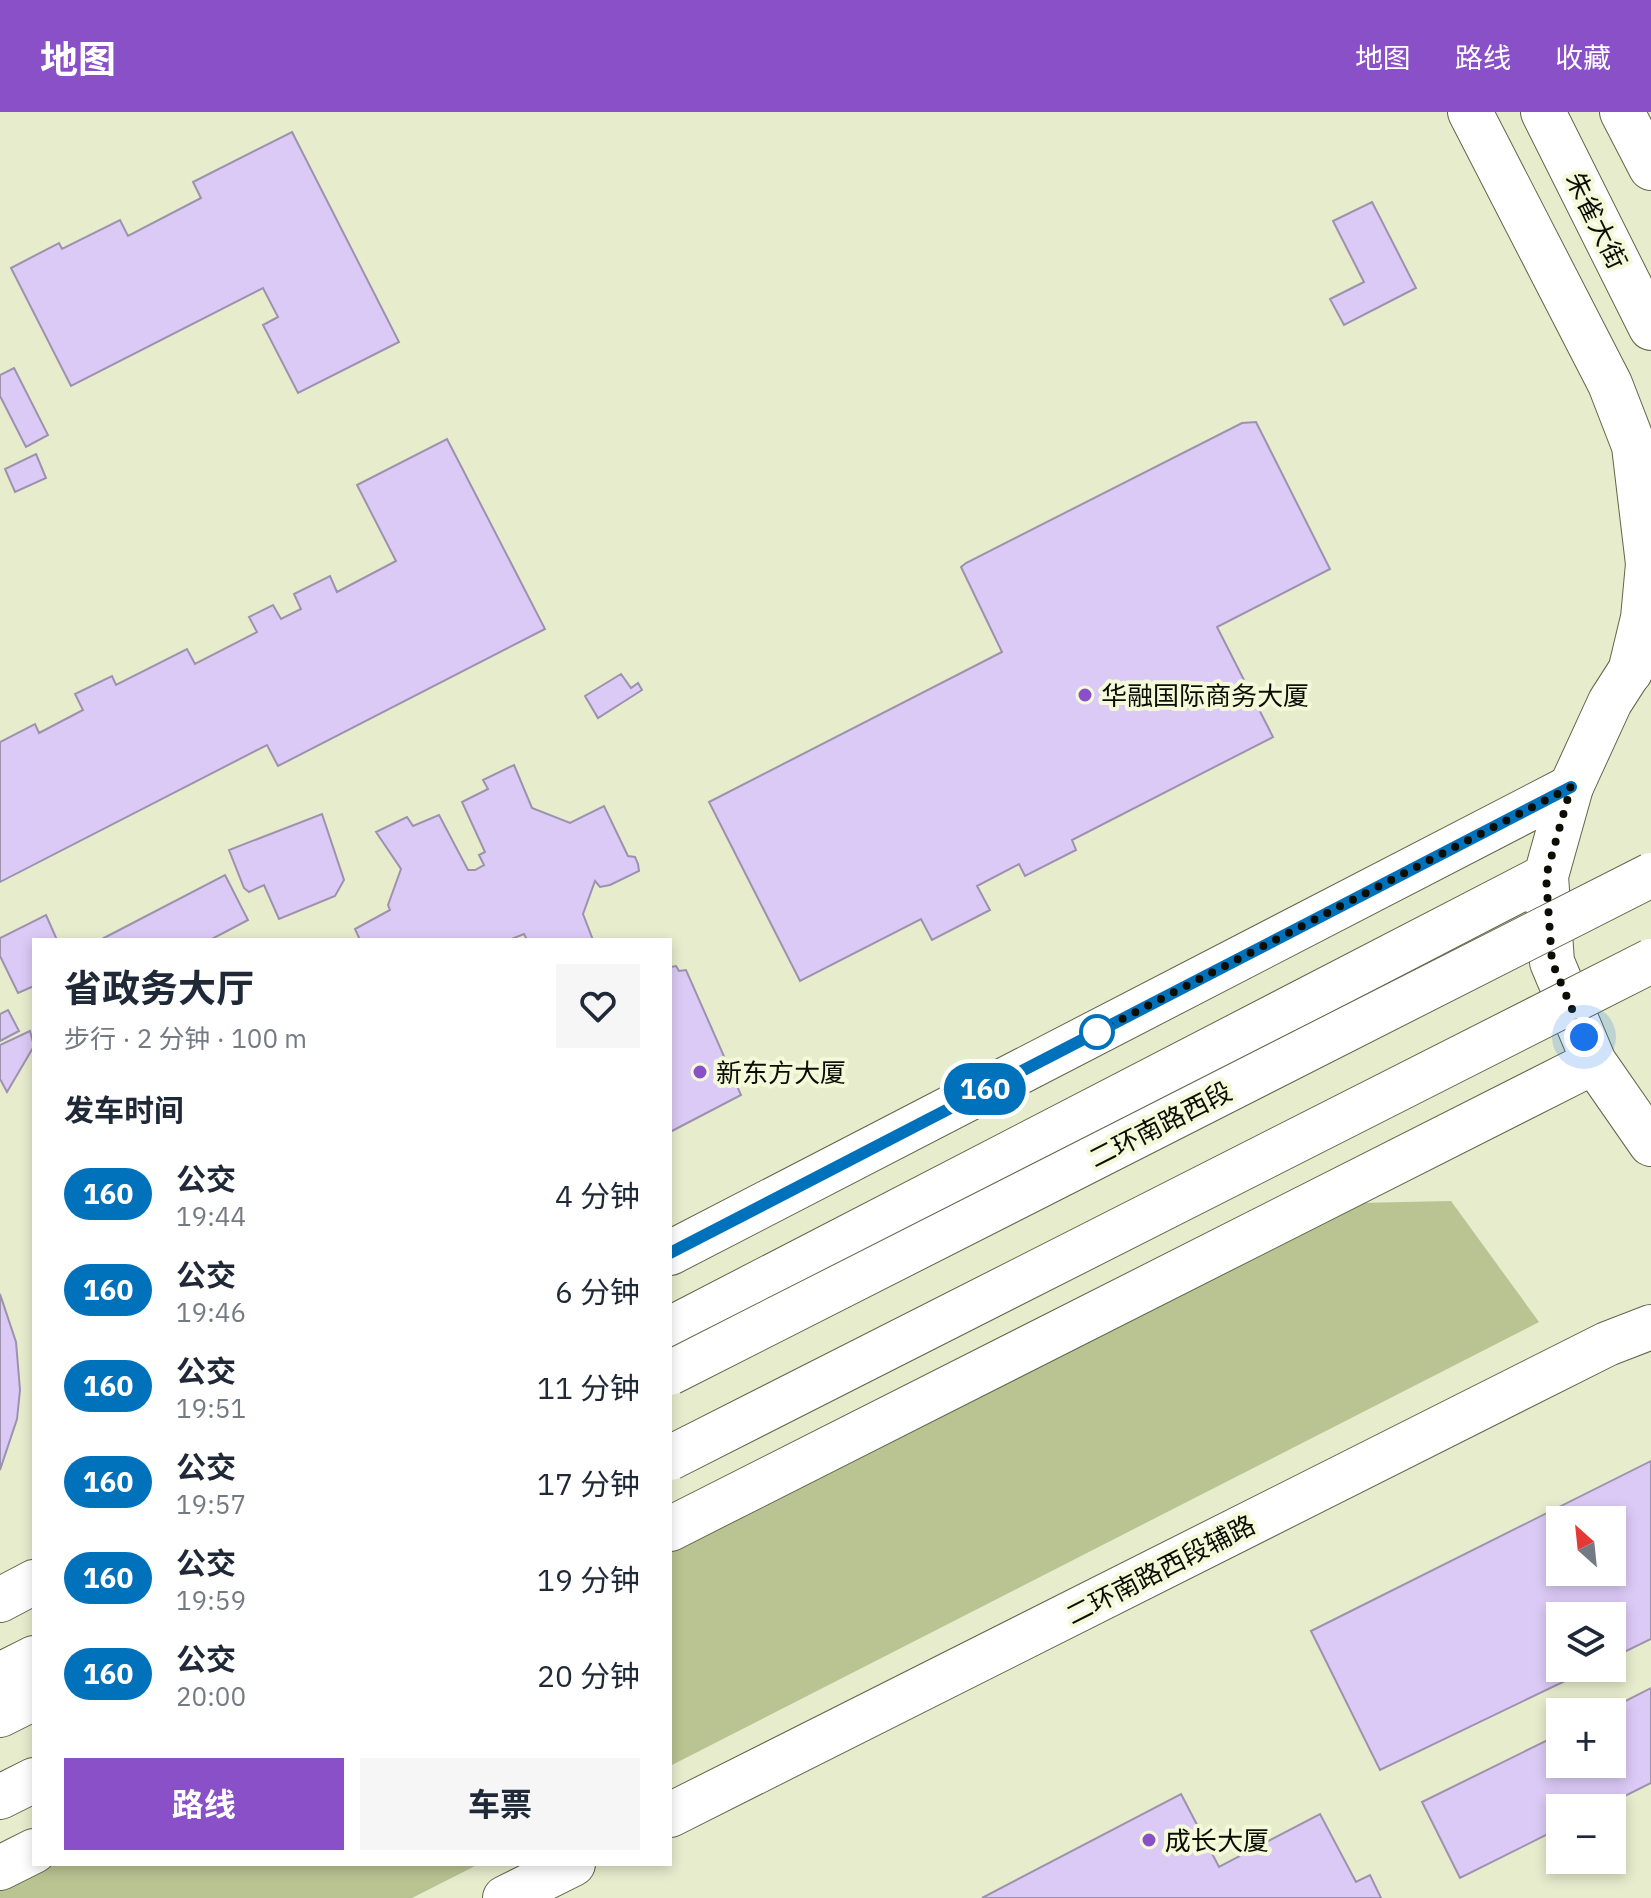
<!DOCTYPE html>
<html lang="zh">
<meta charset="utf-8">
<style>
:root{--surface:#fff;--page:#f6f6f7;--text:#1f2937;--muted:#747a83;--accent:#8a50c7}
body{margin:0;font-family:"IBM Plex Sans","Noto Sans SC",sans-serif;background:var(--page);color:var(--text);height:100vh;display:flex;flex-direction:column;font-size:30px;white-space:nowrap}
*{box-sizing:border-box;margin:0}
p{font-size:26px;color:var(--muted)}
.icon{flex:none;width:44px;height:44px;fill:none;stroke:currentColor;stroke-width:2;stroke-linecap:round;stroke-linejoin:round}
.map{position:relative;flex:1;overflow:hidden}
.side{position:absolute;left:32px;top:826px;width:640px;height:928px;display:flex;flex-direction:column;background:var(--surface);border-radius:0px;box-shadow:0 4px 12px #0003}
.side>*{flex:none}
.badge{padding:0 16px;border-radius:26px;font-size:28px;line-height:52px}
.needle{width:52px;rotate:333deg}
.tools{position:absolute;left:1546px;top:1394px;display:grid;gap:16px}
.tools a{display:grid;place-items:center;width:80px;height:80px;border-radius:0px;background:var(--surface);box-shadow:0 4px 12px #0003;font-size:40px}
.you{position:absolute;width:40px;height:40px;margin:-20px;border:6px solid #fff;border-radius:50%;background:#1a73e8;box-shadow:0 0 0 12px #1a73e833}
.map>.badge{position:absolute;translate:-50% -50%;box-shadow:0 0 0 4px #fff}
h2{padding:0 32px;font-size:30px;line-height:72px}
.round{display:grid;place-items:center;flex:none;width:84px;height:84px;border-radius:0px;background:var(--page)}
.headline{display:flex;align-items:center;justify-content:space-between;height:136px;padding:0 32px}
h1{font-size:38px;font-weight:700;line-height:60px}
.button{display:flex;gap:16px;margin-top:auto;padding:16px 32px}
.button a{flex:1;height:92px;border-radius:0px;background:var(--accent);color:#fff;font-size:32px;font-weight:700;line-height:92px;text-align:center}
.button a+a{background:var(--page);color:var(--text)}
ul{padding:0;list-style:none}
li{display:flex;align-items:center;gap:24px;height:96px;padding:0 32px}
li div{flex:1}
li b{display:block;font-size:30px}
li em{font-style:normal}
li .badge{min-width:88px;font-weight:700;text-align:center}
header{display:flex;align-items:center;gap:48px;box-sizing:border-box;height:112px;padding:0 40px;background:var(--accent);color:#fff}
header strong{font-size:38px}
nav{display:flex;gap:44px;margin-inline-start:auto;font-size:28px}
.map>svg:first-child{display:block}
.green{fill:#bac392}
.building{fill:#dbcaf5;stroke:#9d92ae;stroke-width:2;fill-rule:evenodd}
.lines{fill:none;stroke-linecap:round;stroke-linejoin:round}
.minor-casing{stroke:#61664b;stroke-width:46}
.major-casing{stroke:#61664b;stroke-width:46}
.highway-casing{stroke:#61664b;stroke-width:46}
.minor{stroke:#fff;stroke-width:44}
.major{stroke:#fff;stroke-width:44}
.highway{stroke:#fff;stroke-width:44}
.highway-bridge-casing{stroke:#61664b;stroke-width:46;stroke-linecap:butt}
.highway-bridge{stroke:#fff;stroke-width:44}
.line-casing{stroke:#fff;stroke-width:18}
.line{stroke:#0072bc;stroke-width:12}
.walk{stroke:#0c0e04;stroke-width:8;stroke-dasharray:0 14.4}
.poi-dot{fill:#8a50c7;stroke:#f3f9d9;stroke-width:3}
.stop-dot{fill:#fff;stroke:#0072bc;stroke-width:4}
.labels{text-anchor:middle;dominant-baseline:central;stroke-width:8;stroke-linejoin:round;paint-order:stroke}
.street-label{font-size:26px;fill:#0c0e04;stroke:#f3f9d9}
.poi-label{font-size:26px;fill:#0c0e04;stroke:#f3f9d9;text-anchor:start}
</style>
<header>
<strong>地图</strong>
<nav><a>地图</a><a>路线</a><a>收藏</a></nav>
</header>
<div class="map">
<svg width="1651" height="1786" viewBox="0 0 1651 1786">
<rect width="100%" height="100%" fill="#e6eccc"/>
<path class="green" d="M1451,1089L1539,1210L670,1654V1439L1358,1091Z
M51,1752H479L412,1786H0V1778Z"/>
<path class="building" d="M292,20L399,230L298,281L263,213L278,205L263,176L71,274L11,156L59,131L62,137L120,108L128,124L201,86L193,70Z
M1372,90L1416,176L1344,213L1330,187L1364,170L1333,109Z
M14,256L48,323L26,335L0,284V263Z
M1256,310L1330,457L1217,515L1273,625L1072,728L1076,738L1025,764L1019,752L977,774L990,798L932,828L921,807L800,869L709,690L1002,540L961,455L966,451L1242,311Z
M447,327L545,517L278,654L267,633L0,770V630L35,612L39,621L83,598L75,582L112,564L116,573L187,537L195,552L257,520L249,505L273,493L281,507L301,497L294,482L330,464L337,480L396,449L357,373Z
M36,342L46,366L15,380L5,357Z
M621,562L631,576L638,571L642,578L598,606L585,584Z
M514,653L532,696L570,711L604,694L628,744L635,745L638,752L639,759L610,773L600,775L595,769L583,802L593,828H527L524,822L509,828H360L355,817L390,798L388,793L401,757L376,720L407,705L413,714L439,703L468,758H475L484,753L479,743L485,740L462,690L488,677L483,668Z
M322,702L344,768L335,784L279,807L264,773L249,780L244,776L229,738Z
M225,763L248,808L210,828H100Z
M46,803L57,828H34V874L18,881L0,844V826Z
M676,854L679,859L686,858L741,983L670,1020V855Z
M8,898L19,919L0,929V902Z
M30,919L34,934L7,980L0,967V933Z
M0,1182L16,1230L20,1278L17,1307L0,1358Z
M1651,1349V1527L1612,1546V1504H1560V1556H1592L1380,1658L1311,1519ZM1560,1408H1612V1460H1560Z
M1651,1576V1671L1601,1696H1560V1716L1460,1766L1422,1690L1560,1622V1652H1612V1600H1604Z
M1181,1682L1219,1755L1320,1702L1356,1770L1370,1763L1381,1786H982Z"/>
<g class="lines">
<g class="minor-casing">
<path id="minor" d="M1470,0L1610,272L1634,334L1648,452L1643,506L1630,560
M670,1141L1571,675
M0,1488L34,1470"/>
</g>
<g class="major-casing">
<path id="major" d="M1543,0L1651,216
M1622,0L1651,56
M1651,526L1610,590L1571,675L1546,764L1552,850L1594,950L1651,1032
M670,1217L1546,764
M670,1417L1594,950
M0,1563L34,1546
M670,1703L1607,1232L1651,1215
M0,1756L34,1739
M505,1786L573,1752"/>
</g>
<g class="highway-casing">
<path id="highway" d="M0,1603L34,1586
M0,1685L34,1668"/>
</g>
<use href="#minor" class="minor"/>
<use href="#major" class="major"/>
<use href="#highway" class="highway"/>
<g class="highway-bridge-casing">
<path id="highway-bridge" d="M670,1261L1651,763
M670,1346L1651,849"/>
</g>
<use href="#highway-bridge" class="highway-bridge"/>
</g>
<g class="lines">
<g class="line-casing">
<path id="line" d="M670,1141L1571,675"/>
</g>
<use href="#line" class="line"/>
<path class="walk" d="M1097,920L1571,675L1546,764L1552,850L1584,925"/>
</g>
<g class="poi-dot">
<circle cx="1085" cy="583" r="8"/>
<circle cx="700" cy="960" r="8"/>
<circle cx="1149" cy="1728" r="8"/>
</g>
<circle class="stop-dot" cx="1097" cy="920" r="16"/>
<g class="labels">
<g class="street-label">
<text transform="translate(1597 108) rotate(64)">朱雀大街</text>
<text transform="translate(1160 1012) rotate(-27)">二环南路西段</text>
<text transform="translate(1160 1457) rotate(-27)">二环南路西段辅路</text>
</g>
<g class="poi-label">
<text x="1101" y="583">华融国际商务大厦</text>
<text x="716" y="960">新东方大厦</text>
<text x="1165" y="1728">成长大厦</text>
</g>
</g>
</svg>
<div class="tools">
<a><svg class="needle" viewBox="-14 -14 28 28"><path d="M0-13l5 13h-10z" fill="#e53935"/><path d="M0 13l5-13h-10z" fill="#747a83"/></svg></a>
<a><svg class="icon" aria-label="layers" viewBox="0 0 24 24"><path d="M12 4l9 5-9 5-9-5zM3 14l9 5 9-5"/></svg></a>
<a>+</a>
<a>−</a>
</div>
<div class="you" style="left:1584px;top:925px"></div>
<b class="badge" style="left:985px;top:977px;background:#0072bc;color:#fff">160</b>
<section class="side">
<div class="headline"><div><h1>省政务大厅</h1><p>步行 · 2 分钟 · 100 m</p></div><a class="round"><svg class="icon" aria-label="heart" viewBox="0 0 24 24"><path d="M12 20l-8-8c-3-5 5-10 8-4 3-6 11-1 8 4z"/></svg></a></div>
<h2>发车时间</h2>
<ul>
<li><span class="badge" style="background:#0072bc;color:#fff">160</span><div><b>公交</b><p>19:44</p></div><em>4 分钟</em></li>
<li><span class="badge" style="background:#0072bc;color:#fff">160</span><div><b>公交</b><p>19:46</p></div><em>6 分钟</em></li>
<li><span class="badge" style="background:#0072bc;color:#fff">160</span><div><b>公交</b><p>19:51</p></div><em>11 分钟</em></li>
<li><span class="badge" style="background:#0072bc;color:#fff">160</span><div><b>公交</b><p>19:57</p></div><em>17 分钟</em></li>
<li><span class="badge" style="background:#0072bc;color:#fff">160</span><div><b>公交</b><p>19:59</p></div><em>19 分钟</em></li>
<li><span class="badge" style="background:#0072bc;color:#fff">160</span><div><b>公交</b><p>20:00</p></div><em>20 分钟</em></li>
</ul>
<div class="button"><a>路线</a><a>车票</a></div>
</section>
</div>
